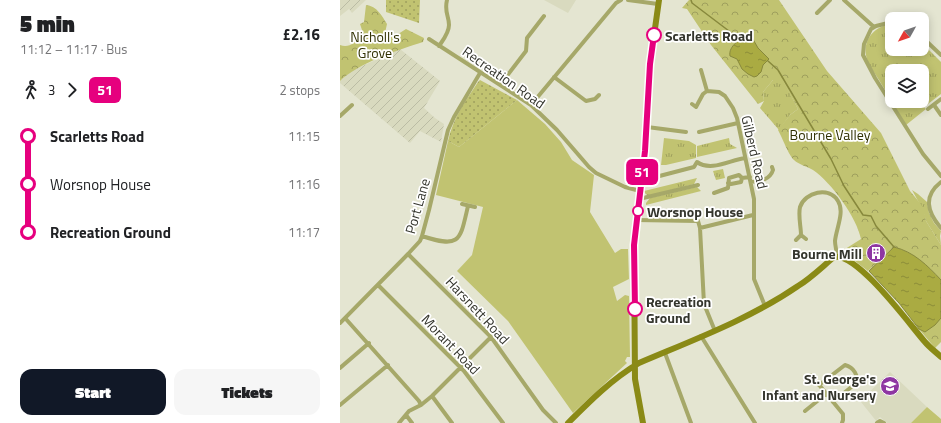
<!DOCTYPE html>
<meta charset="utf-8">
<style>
:root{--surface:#fff;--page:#f6f6f6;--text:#202124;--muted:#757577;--accent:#111827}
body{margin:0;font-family:"Titillium Web",sans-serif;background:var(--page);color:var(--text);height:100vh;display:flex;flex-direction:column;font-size:15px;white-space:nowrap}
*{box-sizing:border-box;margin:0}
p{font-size:13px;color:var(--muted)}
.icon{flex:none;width:22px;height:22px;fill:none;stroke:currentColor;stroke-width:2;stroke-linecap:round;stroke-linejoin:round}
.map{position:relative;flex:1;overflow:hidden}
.panel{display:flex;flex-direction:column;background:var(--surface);width:340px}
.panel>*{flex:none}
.badge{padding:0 8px;border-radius:6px;font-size:14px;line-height:26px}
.needle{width:26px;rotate:230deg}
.fabs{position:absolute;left:545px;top:12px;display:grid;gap:8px}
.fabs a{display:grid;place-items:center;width:44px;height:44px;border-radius:8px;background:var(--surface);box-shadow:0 2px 10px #0003;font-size:20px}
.map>.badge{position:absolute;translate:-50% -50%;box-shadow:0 0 0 2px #fff}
.legs{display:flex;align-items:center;gap:6px;height:44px;padding:0 20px;font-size:13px}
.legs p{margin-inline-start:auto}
.overview{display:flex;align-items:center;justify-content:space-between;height:68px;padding:0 20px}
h1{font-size:22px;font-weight:800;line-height:30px}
.cta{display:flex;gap:8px;margin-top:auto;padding:8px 20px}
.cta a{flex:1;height:46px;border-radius:12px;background:var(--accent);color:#fff;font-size:16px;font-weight:800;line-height:46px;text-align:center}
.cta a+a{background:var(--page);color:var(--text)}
ul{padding:0 20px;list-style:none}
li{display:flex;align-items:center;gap:14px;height:48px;font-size:15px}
li i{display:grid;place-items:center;width:6px;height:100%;margin:0 5px;background:currentColor}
li i::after{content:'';width:10px;height:10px;margin:-5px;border:3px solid;border-radius:50%;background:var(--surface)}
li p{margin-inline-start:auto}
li:first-child i{background:linear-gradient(#0000 50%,currentColor 0)}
li:last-child i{background:linear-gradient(currentColor 50%,#0000 0)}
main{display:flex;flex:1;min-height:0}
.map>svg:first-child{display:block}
.built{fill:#d9dabf}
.industrial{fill:url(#industrial-furrows)}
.grass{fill:url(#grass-tufts);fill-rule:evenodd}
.forest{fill:url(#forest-crowns)}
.park{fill:#c1c371}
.garden{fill:url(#garden-dots)}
.water{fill:url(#water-ripples);stroke:#87883c}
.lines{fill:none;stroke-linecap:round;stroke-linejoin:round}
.stream{stroke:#87883c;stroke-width:1.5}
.street{stroke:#a6a869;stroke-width:4}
.secondary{stroke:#8a8a16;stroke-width:6}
.line-1-casing{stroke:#fff;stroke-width:9}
.line-1{stroke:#e6007e;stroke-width:6}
.stop-1-dot{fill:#fff;stroke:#e6007e;stroke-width:2}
.labels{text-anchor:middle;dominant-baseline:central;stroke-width:3.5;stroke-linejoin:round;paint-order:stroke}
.stop-label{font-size:14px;font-weight:bold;fill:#34352d;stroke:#fff;text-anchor:start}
.park-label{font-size:14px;fill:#313103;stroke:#fff}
.street-label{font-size:14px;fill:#34352d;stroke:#fff}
.poi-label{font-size:14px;font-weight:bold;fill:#34352d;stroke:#fff;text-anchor:end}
</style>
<main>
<section class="panel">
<div class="overview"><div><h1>5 min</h1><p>11:12 – 11:17 · Bus</p></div><b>£2.16</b></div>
<div class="legs"><svg class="icon" aria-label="walk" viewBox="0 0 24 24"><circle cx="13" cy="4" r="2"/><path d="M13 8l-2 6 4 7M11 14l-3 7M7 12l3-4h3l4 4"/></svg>3<svg class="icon" aria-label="forward" viewBox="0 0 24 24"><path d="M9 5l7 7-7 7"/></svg><b class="badge" style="background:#e6007e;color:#fff">51</b><p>2 stops</p></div>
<ul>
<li><i style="color:#e6007e"></i><b>Scarletts Road</b><p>11:15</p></li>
<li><i style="color:#e6007e"></i><span>Worsnop House</span><p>11:16</p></li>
<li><i style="color:#e6007e"></i><b>Recreation Ground</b><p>11:17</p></li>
</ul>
<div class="cta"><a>Start</a><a>Tickets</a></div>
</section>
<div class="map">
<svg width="601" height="423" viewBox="0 0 601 423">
<defs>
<pattern id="industrial-furrows" width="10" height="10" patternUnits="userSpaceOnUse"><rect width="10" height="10" fill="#d9dabf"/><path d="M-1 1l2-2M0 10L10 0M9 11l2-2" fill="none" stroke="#bbbca4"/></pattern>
<pattern id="grass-tufts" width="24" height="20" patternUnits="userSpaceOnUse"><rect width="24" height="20" fill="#c1c371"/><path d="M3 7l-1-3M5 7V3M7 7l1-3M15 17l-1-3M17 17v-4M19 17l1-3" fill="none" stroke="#9e9f5d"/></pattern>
<pattern id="forest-crowns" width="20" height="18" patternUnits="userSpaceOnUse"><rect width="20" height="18" fill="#c1c371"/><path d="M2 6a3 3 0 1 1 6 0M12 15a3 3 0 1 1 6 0" fill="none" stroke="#9e9f5d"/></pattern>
<pattern id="garden-dots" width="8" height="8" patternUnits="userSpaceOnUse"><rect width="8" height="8" fill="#c1c371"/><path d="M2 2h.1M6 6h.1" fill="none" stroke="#9e9f5d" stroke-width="1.8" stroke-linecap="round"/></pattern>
<pattern id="water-ripples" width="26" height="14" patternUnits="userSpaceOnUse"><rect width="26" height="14" fill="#aaab42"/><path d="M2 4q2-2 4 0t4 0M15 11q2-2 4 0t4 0" fill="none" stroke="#8b8c38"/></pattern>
</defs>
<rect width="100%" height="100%" fill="#e4e5d1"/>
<path class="built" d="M204,0H236L228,13Z
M550,372L587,407L571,423H547L540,417L537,420L538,421L537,422L521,402V400Z"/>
<path class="industrial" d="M0,0H26L12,13L9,9L0,16Z
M60,49L100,81L84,108L95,118L104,124L101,142L80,131L70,143L0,83V81L9,72Z"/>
<path class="grass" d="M552,24V49H582V43L601,62V94L584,107L586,109L566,125C557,110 548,95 539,80C535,73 529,66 527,59C521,41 535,25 552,24ZM552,71H582V101H552Z
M433,80H443L458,109L450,115L439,130L420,108L424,101L423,92Z
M324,138L349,141L356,145V158L326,165H321Z
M389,138L390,144L397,148L357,157V146Z
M383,169L385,178L376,180L373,171Z
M357,178L354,184L308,196L305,193L304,191Z
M357,187L361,191L306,205V203L310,198Z
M572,190L578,194L587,202L589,213L594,223L601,231L600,236L601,245L586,221L583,210Z"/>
<path class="forest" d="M349,0H439L487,71L541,133L570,191L580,203L584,210L586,221L601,245V280C587,265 574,252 554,247L528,271L502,251L521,239C517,218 491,182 473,170C467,166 459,165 454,160C449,156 442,137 438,130L450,115L458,109L443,81L433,80L423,92L424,101L418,104L371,45L347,9L342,8Z
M26,5C37,6 42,16 47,24L45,33L49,37L55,36L66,29L84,38L83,42C60,49 17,64 0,81V45C9,48 15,43 21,36L22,30L20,24L24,22Z
M601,296V342L595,348L579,329Z"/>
<path class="park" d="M177,100L205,124L221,142L232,160L254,175L250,212L275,253L281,249H288L289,279L273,287L277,301L285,295L289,296L290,357H287L285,361L287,363L233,413L168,321L117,271L132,255L143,207L96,195L108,141L119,147Z
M587,407L601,419V423H571Z"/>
<path class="garden" d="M46,0H80L79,23L46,12Z
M140,80L177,100L119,147L108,141C114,116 125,102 138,82Z"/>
<path class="water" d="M410,34L418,48L429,59L423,65L421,72L417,76L414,77L408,74L402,69L397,59L390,56C388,46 401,38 410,34Z
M554,247C574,252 587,265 601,280V318L595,325L585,332L579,329L559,303L529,271Z"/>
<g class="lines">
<path class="stream" d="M351,0L352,3L389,31L399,41
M428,61L438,70L491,159L504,186L523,215L531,216L536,226L554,247"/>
<path class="street" d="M288,0L318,4
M504,0L534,27
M477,13L490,0
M552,22L536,26L531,29L524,44L523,55L535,78L583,154L601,176
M582,37L601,55
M89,39L191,105L217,130L249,167L256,173L285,187L300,191
M99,46C103,40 109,33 109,25C109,16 104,12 107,0
M361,70L367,91
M214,77L246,101L255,99L259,95
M160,85L186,51L187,38L204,16
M352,104L356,107L363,94L367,91L379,92L385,96L393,108L397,118L414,199V279L425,306
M191,105L276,3L281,0
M594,105L601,115
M588,109L601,99
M0,116L12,105
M307,127L346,132
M359,132L398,123
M308,179L354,167L357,162C371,172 390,160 405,158
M411,182C420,181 430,180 433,170L432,167
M601,182C583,196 587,212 601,228
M388,183L391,184L401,182L402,178
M374,193L388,188L389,178L399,175L402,178L410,177
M299,199L358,185
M122,204L135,207
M296,220L358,221L360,228L413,215
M360,228L364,304L375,331
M82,236C121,249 120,240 128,206
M466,239L461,235C461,227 458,216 460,207C465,192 489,186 498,201C505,212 496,229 495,241C495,246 497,252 497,257
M456,240L461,235
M68,254L151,337L203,410L216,423
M38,285L124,371L163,423
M5,318L79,401L81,405L69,411L59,423
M0,323L68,254L80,241L82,236L89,210L108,130L114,117L140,73
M361,336L415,423
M325,353L351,423
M0,368L29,343
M471,375L503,414V420L502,423
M479,385L505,365C513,367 520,376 515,384L493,402
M92,396L112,423
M0,405L48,365
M81,405L92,396L151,337
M465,411L486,394
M66,415L72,423
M537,423L540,421L544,423"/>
<path class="secondary" d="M228,423C250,401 272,379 299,363C353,340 410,319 458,286C471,278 482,267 494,257C517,252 570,325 585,342C590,348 596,352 601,357
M303,423L295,379L294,245L307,127L310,64L319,0"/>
</g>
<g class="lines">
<g class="line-1-casing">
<path id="line-1" d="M295,309L294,245L305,151L310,64L314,35"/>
</g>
<use href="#line-1" class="line-1"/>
</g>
<defs>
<g id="building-disc" transform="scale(1)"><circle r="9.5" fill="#8e36a2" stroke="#fff"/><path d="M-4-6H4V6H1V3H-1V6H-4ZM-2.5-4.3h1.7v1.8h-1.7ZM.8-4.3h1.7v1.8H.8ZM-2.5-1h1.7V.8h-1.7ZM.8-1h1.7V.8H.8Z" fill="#fff"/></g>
<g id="school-disc" transform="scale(1)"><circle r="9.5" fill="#8e36a2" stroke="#fff"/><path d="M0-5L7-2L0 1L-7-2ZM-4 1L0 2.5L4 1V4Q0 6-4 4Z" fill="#fff"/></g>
</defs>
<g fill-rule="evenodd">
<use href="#building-disc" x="536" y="253"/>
<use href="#school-disc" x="550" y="386"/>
</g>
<g class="stop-1-dot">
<circle cx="314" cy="35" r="7"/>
<circle cx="298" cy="211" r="5"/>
<circle cx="295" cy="309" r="7"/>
</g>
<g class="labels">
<g class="stop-label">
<text x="325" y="35">Scarletts Road</text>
<text x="307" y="211">Worsnop House</text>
<text x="306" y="301">Recreation<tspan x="306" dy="16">Ground</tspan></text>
</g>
<g class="park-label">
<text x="35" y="36">Nicholl's<tspan x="35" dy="16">Grove</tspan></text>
<text x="490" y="134">Bourne Valley</text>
</g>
<g class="street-label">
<text transform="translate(164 77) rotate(35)">Recreation Road</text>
<text transform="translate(415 152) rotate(77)">Gilberd Road</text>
<text transform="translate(77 206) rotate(-74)">Port Lane</text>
<text transform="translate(138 310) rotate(47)">Harsnett Road</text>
<text transform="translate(111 344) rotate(46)">Morant Road</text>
</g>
<g class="poi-label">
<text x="522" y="253">Bourne Mill</text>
<text x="536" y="378">St. George's<tspan x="536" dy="16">Infant and Nursery</tspan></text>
</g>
</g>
</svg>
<div class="fabs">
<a><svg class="needle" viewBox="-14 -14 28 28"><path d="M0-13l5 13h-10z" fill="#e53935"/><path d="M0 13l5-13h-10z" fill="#757577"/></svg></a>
<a><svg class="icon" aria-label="layers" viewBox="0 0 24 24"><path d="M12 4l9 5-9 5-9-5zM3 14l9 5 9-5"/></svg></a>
</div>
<b class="badge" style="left:302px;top:172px;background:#e6007e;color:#fff">51</b>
</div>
</main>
